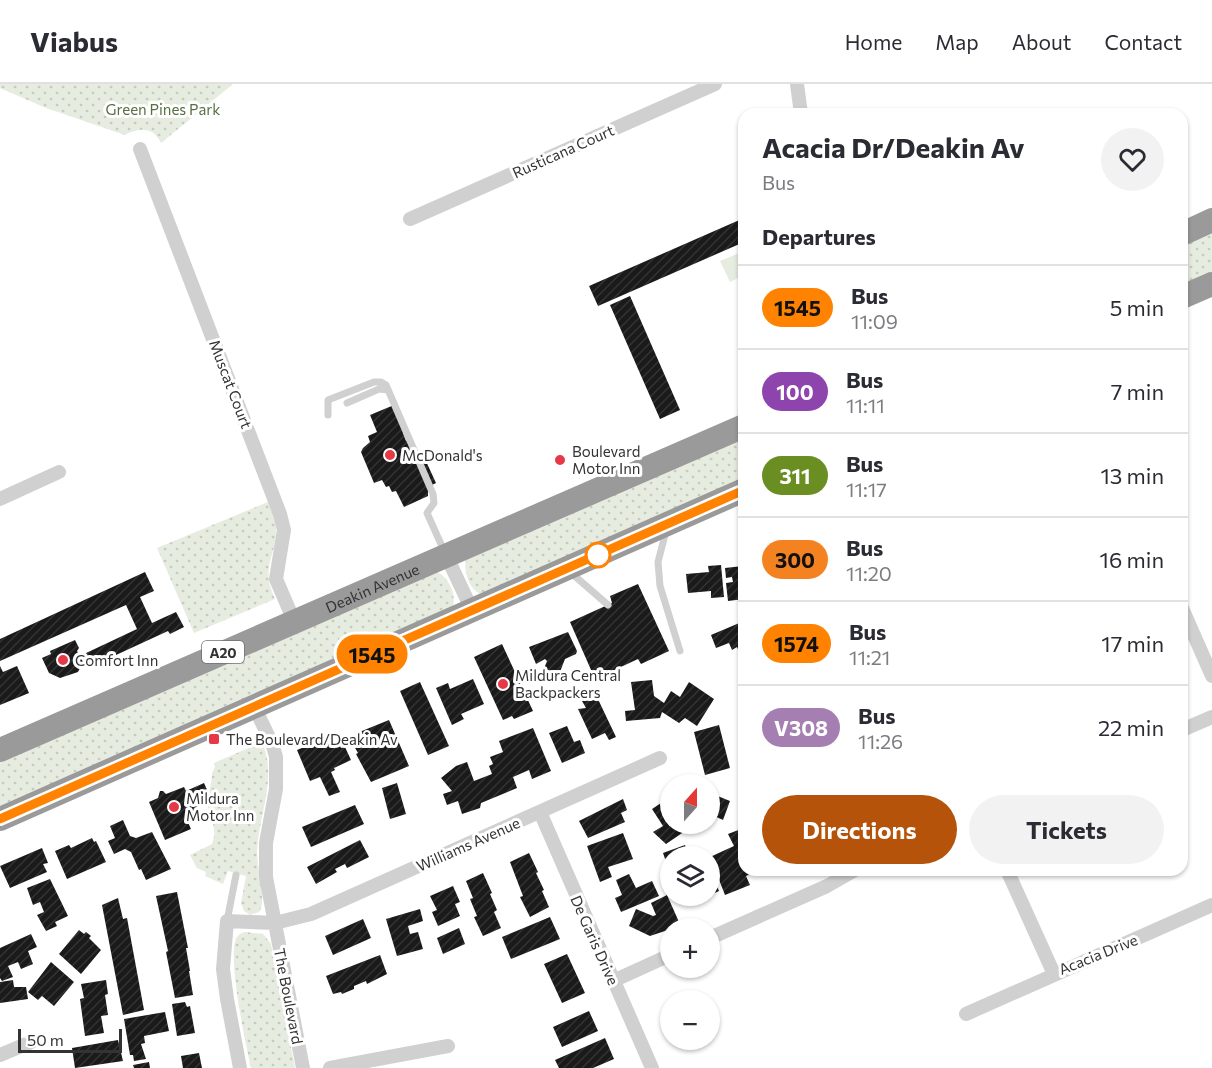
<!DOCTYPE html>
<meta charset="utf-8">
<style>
:root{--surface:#fff;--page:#f2f2f3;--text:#2b2b33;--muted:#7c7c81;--line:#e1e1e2;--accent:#b45309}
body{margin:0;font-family:Commissioner,sans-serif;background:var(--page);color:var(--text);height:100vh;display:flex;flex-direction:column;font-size:22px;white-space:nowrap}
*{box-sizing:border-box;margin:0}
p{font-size:20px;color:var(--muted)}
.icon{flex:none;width:33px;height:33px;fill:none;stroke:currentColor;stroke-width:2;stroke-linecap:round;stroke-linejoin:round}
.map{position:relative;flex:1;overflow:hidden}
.drawer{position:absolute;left:738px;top:24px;width:450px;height:768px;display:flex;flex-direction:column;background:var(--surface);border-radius:18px;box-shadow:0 2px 4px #0004}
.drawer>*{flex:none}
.badge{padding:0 12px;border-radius:20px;font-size:21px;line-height:39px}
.needle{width:39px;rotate:21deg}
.buttons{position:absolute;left:660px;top:690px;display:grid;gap:12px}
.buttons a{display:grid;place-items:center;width:60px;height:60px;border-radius:50%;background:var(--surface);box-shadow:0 2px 4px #0004;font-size:30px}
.scale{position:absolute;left:18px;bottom:15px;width:104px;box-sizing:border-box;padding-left:6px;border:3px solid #333;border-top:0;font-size:16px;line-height:21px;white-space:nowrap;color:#333;-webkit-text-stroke:4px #fff;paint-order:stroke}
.map>.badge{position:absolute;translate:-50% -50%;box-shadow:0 0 0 3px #fff}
h2{padding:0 24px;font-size:22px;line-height:54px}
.round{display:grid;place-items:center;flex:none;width:63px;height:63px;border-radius:32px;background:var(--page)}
.head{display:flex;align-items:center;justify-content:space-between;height:102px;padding:0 24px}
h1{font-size:28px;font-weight:700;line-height:45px}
.cta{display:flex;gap:12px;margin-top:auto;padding:12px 24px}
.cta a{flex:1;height:69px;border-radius:36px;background:var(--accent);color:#fff;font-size:24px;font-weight:700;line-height:69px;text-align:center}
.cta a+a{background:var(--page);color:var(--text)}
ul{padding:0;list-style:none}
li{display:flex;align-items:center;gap:18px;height:84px;padding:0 24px;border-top:2px solid var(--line)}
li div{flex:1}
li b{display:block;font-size:22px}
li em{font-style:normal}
li .badge{min-width:66px;font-weight:700;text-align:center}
header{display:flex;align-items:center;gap:36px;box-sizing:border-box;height:84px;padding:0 30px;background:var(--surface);border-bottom:2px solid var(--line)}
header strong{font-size:28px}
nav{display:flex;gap:33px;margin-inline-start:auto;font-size:21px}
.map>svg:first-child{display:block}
.grass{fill:url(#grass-dots)}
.pitch{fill:#e6ecdf}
.building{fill:url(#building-hatch)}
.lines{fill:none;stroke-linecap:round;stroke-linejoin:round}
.lane{stroke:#d0d0d0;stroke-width:7}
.street{stroke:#d0d0d0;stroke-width:14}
.highway{stroke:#9a9a9a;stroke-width:24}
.line-casing{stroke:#fff;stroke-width:14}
.line{stroke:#ff8200;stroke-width:9}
.poi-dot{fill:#e63946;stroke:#fff;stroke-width:2}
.stop-dot{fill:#fff;stroke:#ff8200;stroke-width:3}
.labels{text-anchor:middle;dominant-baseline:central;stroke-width:6;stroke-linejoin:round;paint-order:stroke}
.shield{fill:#fff;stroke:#707070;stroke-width:1.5}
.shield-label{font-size:14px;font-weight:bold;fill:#333}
.park-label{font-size:15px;fill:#56703f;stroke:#fff}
.street-label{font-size:15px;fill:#333;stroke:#fff}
.poi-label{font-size:15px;fill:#333;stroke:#fff;text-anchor:start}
</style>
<header>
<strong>Viabus</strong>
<nav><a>Home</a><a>Map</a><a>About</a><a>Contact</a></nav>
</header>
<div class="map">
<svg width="1212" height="984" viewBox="0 0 1212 984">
<defs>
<pattern id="grass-dots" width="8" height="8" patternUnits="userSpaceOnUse" patternTransform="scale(1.5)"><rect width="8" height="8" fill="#e6ecdf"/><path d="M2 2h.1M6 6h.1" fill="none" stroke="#c6cbc0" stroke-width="1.8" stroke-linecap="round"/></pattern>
<pattern id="building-hatch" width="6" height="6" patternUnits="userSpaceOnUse" patternTransform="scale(1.5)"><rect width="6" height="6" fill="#1a1a1a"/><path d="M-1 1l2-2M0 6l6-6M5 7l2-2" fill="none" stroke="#333"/></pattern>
</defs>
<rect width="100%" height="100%" fill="#fff"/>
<path class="grass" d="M0,0H233L161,59C154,43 139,43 125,51L46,24L0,4Z
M1212,147V190L1182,203V160Z
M744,352V397L484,511C470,508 463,488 466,475Z
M268,418C271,425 275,432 276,440C278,473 259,480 275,515L194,549L157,464Z
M436,488C448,491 458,512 452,524L0,725V677Z
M262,658C278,694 258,732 257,769C257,783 267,819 259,828L250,831L244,827L241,819L246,792L228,787L223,800L205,792L206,788L197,784L190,771L212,760C217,746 213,741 209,727C206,718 212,700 212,689L215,683L214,679Z
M245,848L263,850L271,860L295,984H251C246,961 226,869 237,853C240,849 242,849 245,848Z"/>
<path class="pitch" d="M744,167V191L730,198L720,177Z"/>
<path class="building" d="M744,134V158L598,222L589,202Z
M630,212L680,326L660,335L610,221Z
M394,321L406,348L403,349L406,357L411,355L421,377L425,375L436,399L428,403V412L404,423L396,407L392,408L389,402L386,403L382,396L374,399L361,368L363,364L370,358L368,352L377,348L370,331Z
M721,481L724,513L711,514V507L688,509L686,490L709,488L708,482Z
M743,482L744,492L739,493V497H744V515L728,517L726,499L733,498L732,493L726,494L725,484Z
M145,488L154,507L140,513L152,539L176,528L184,543L170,550L168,547L90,583L84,570L137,545L126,521L0,577V555Z
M638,500L669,567L641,580L638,575L595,595L570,538L612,519L610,512Z
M744,537V579L737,563L732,566L729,559L716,564L711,551Z
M568,548L577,567L576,570L565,575L556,598L541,592L547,577L545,575L536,580L529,563Z
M75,556L79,564L77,567L83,578L78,588L60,594L49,589L42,574L51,570L50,567Z
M502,560L533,627L514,635L512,632L503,636L474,573Z
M0,582L3,588L17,582L29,609L0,621Z
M473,595L484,620L461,630L464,635L452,641L436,604L448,599L450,605Z
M652,596L654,612L664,619L671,607L680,613L689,598L714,615L697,642L685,634L679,639L662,628L660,634L626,637L625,627L635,626L631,598Z
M420,598L449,662L428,671L400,607Z
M596,611L616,653L609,656L605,649L592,655L578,625L586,624L582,617Z
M389,636L409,682L371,698L356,670L358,669L354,662L361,659L357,649Z
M719,641L730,684L705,691L694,648Z
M567,642L574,658L580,656L585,669L562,679L549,649Z
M533,644L551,687L532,695L529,686L513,693L517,704L481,719L480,724L462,730L458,717L447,721L443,710L452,707L441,694L456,682L467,678L474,697L492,690L489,682L493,680L490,673L503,668L499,657Z
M321,656L324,662L337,656L341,664L345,663L351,676L334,684L335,686L331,688L340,708L329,712L320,693L310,697L297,666Z
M744,664V692L742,693L738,665Z
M204,699L209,710L195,716L200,728L186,734L191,745L165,756L149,718L158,714L160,707H163L166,710L184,703L186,707Z
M397,699L406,730L390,735L382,704Z
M710,709L730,717L723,736L710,730Z
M670,713V740H688L691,743L666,760L653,748L663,742L652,725Z
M623,715L627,726L621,729L625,738L588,754L579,737Z
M355,721L364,740L311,763L302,743Z
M123,736L130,752L136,754L152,748L171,785L146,796L141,785L139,786L131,768L125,765L114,770L108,757L115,754L110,742Z
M741,745L744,752V786H759L746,792L750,801L725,811L710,773L734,762L728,750Z
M623,749L633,775L608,783L612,793L600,798L587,762Z
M92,754L94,758L96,757L106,778L67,795L55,767L69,761L71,764Z
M360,756L369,773L347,784L345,780L335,785L337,788L316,800L307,783Z
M685,761L689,772H670V789L663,769Z
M42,764L48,779L43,780L47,788L10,804L0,782Z
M529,769L538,788L536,789L544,806L542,807L549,823L530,833L520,813L523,812L510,778Z
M483,789L492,809L490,810L497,826L494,828L501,844L483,852L474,833L477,832L470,815L473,814L466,797Z
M629,790L636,804L652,797L659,812L621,828L615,814L622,811L616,796Z
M712,790L719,807L710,811V791Z
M50,795L68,832L55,838L57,842L46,847L37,831L44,828L40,818L33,821L27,804Z
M453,802L460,818L455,820L460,832L438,842L432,828L437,826L430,812Z
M177,808L188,864H186L190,887H189L193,911L175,914L166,868L168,867L156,812Z
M667,811L679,838L674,844L650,852L629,842L636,825L653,832L656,831L651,819Z
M118,814L123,835L127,834L144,926L123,931L102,821Z
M420,825L423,837L408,842L410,850L418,848L423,865L397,872L386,835Z
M550,833L560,855L511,875L502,853Z
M363,835L371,854L333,871L325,852Z
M459,844L465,860L443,870L437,854Z
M79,846L84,850L86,848L91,852L89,854L101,866L81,890L59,870Z
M31,850L37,863L28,867L33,880L21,885L18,878L8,882L13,893L2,897L0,894V864Z
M567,870L585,909L562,919L544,880Z
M380,871L387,890L367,900L366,897L354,902V905L342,910L341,908L333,910L326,892Z
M51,878L74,898L54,922L42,912L38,916L28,908Z
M13,896L14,903H26L28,915L0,919V898Z
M106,896L108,910L105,911L108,931L101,932L104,949L85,952L80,915L84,914L81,900Z
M185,918L187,923L190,922L195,949L177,952L172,920Z
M589,927L598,947L562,963L553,943Z
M165,928L169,947L144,952L145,959L141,960L146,975L134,977L133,971H130L124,935Z
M605,954L614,975L593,984H559L555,976Z
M118,956L123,977L75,984L72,964Z
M199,969L202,984H183L181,972Z
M149,978L150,984H134L133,981Z"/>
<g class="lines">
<path class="lane" d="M347,319L379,305L388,306
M328,331V316L374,298H381L386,301L433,410L434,419L427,429L445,469
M666,447L658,478L660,502L680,567
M569,487L608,521
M227,837L236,791"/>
<path class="street" d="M797,0L801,30
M140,65L280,430L284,446L276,495L294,537
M410,135L715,0
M0,415L59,388
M446,471L472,526
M1182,524L1212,592
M254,622L273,662L276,673V705L266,759V793L303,984
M1182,646L1212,633
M540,728L652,984
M1007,786L1054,890
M710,854L827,802L855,786
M613,897L670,871
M966,930L1212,821
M0,971L31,958
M240,984L227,915L223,885L227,837L275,839L311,830L660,674
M330,984L448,962"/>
<g class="highway">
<path d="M1182,150L1212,136"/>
<path d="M1182,213L1212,200"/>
<path id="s1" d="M0,666L744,342"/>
<path d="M0,735L744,406"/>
</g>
</g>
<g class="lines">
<g class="line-casing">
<path id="line" d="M0,735L744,406"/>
</g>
<use href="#line" class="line"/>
</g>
<g class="poi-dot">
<circle cx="390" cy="371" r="6"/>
<circle cx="560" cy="376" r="6"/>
<circle cx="63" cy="576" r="6"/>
<circle cx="503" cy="600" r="6"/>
<rect x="208" y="649" width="12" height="12" rx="3"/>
<circle cx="174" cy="723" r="6"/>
</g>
<circle class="stop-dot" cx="598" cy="471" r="12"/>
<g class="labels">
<rect class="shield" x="202" y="557" width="42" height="22" rx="4.5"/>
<g class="shield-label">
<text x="223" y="568">A20</text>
</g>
<g class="park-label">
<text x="163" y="25">Green Pines Park</text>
</g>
<g class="street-label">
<text transform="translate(563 67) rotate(-24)">Rusticana Court</text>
<text transform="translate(231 300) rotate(69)">Muscat Court</text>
<text stroke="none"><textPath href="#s1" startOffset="406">Deakin Avenue</textPath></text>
<text transform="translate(468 760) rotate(-24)">Williams Avenue</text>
<text transform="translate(595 856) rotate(66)">De Garis Drive</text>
<text transform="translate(1098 870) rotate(-22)">Acacia Drive</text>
<text transform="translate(289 912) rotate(79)">The Boulevard</text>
</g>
<g class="poi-label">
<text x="572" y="367">Boulevard<tspan x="572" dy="17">Motor Inn</tspan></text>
<text x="402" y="371">McDonald's</text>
<text x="75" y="576">Comfort Inn</text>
<text x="515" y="591">Mildura Central<tspan x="515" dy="17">Backpackers</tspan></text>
<text x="226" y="655">The Boulevard/Deakin Av</text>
<text x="186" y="714">Mildura<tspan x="186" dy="17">Motor Inn</tspan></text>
</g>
</g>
</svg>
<div class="buttons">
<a><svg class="needle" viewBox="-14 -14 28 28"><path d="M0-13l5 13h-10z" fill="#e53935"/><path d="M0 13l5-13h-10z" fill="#7c7c81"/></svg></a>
<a><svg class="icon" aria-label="layers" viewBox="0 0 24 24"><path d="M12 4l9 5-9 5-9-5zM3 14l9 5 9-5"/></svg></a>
<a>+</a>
<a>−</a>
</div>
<div class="scale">50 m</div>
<b class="badge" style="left:372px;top:570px;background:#ff8200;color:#111">1545</b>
<section class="drawer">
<div class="head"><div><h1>Acacia Dr/Deakin Av</h1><p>Bus</p></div><a class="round"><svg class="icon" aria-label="heart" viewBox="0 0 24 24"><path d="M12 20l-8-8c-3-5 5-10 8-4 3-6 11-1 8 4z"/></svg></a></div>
<h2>Departures</h2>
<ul>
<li><span class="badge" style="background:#ff8200;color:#111">1545</span><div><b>Bus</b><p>11:09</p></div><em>5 min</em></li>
<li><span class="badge" style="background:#8e44ad;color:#fff">100</span><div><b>Bus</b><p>11:11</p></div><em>7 min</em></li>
<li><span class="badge" style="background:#6b8e23;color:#fff">311</span><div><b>Bus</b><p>11:17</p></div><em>13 min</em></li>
<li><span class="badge" style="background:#f58220;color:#111">300</span><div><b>Bus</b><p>11:20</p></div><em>16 min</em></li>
<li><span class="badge" style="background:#ff8200;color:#111">1574</span><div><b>Bus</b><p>11:21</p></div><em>17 min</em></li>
<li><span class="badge" style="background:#a57fb2;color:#fff">V308</span><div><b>Bus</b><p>11:26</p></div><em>22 min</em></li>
</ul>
<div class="cta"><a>Directions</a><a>Tickets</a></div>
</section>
</div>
